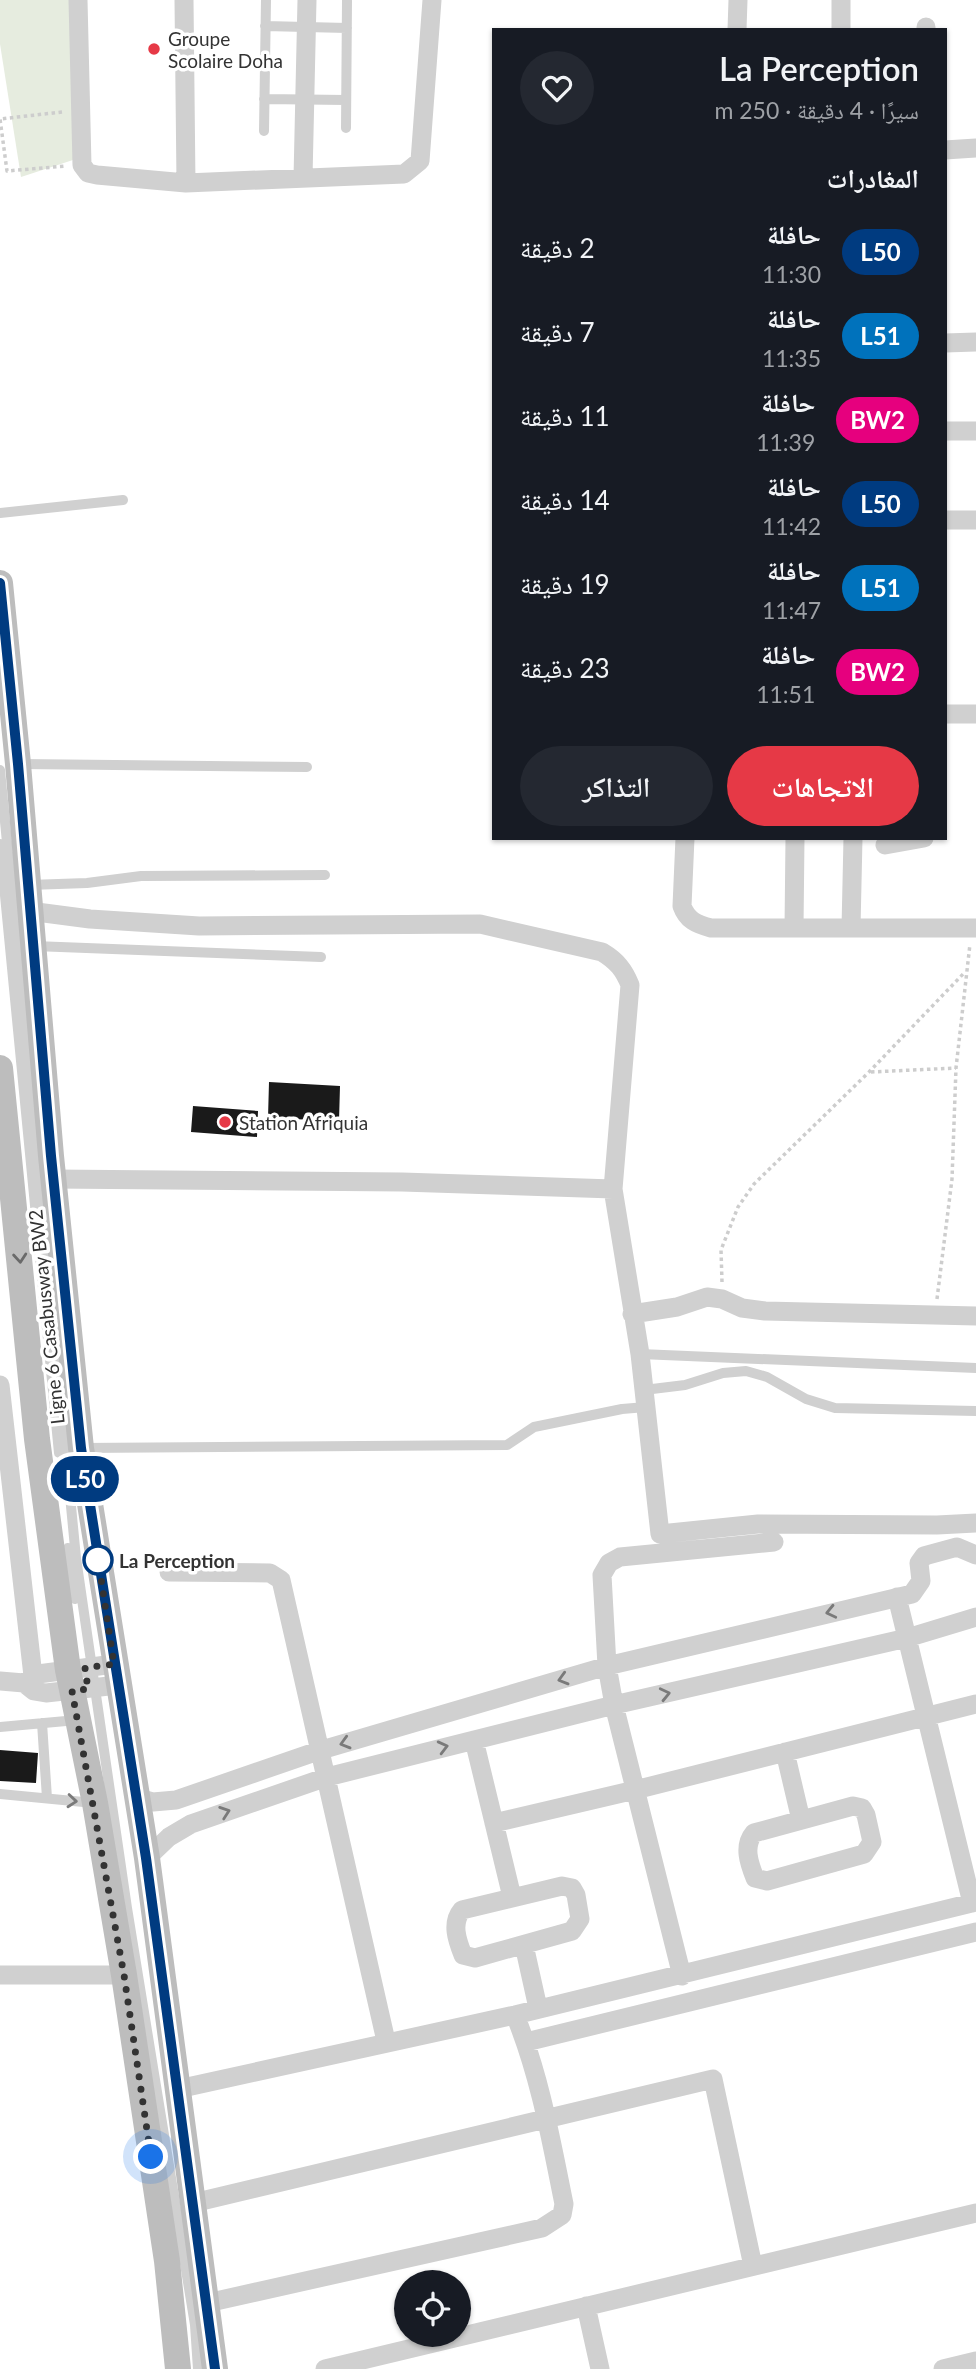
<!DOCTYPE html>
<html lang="ar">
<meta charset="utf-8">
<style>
:root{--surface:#171b24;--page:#242831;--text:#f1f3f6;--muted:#9ea1a6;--accent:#e63946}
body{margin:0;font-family:Lato,"Noto Naskh Arabic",sans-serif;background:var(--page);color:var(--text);direction:rtl;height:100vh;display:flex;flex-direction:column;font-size:26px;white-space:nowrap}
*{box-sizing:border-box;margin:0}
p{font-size:23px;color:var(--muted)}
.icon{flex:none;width:38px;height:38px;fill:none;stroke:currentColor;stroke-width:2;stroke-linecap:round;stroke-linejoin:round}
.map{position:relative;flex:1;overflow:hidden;direction:ltr}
.sheet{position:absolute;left:492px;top:28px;width:455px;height:812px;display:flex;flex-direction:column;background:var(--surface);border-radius:0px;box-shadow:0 2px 5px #0004;direction:rtl}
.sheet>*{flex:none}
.badge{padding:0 14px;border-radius:23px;font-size:24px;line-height:46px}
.fabs{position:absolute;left:394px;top:2270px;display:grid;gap:14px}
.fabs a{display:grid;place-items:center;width:77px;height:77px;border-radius:50%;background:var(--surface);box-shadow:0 2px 5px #0004;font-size:35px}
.you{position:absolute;width:35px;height:35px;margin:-18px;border:5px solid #fff;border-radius:50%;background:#1a73e8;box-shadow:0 0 0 10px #1a73e833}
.map>.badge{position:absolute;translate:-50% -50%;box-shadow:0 0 0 4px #fff}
h2{padding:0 28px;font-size:26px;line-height:63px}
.round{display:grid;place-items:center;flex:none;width:74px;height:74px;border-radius:37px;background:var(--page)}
.summary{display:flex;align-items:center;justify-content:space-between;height:119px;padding:0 28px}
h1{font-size:33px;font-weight:600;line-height:52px}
.cta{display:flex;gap:14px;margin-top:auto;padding:14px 28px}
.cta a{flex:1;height:80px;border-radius:42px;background:var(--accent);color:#fff;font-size:28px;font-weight:600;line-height:80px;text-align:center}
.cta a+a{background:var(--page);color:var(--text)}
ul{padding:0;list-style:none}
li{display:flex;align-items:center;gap:21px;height:84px;padding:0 28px}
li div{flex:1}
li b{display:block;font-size:26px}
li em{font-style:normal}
li .badge{min-width:77px;font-weight:700;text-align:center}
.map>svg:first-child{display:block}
.green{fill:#e6ecdf}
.building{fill:#1a1a1a}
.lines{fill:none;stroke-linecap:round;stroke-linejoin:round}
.path{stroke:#cdcdcd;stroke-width:3.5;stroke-dasharray:3.5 3.5;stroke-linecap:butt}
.lane{stroke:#d0d0d0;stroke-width:10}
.street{stroke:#d0d0d0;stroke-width:19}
.secondary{stroke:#bdbdbd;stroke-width:26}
.oneway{stroke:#6a6a6a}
.oneway2{stroke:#7a7a7a}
.line-casing{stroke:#fff;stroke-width:16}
.line{stroke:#003b80;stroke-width:10}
.walk{stroke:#333;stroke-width:7;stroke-dasharray:0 12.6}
.poi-dot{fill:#e63946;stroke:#fff;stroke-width:2.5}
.stop-dot{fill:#fff;stroke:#003b80;stroke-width:3.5}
.labels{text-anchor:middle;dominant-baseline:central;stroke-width:7;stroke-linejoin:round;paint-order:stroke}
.poi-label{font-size:19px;fill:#333;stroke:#fff;text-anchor:start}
.street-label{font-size:19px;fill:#333;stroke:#fff}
.stop-label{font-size:19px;font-weight:bold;fill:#333;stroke:#fff;text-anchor:start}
</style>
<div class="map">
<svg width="976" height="2369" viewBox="0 0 976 2369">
<rect width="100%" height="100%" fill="#fff"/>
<path class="green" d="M0,0H73L76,159L21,177L0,44Z"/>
<path class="building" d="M269,1082L340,1086L339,1121L268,1118Z
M193,1106L258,1111L257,1137L191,1132Z
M0,1750L38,1753L36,1783L0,1781Z"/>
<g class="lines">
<path class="path" d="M62,112L0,119L7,171L66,166
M871,1072L956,1068
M722,1282L721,1250L738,1207L754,1184L869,1072L965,972
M937,1299L952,1179L956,1068L970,944"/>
<path class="lane" d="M265,26L347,28
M264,99L346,100
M346,128L347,1
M264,131L266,0
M0,513L123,500
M20,764L307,767
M0,770L76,1558L127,1908L195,2325L198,2369
M0,844L59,1453
M29,885L87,883L141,876L325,875
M34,946L321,957
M640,1354L976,1368
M644,1390L685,1385L723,1373L746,1371L767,1377L806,1399L835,1408L976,1411
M81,1448L507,1445L534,1427L622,1409L646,1407
M68,1548L75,1599
M42,1723L47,1798
M0,1727L77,1720
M0,1794L94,1803"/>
<path class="street" d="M78,0L82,165L88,173L97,175L186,183L404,174L420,161L432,0
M184,0L186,183
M841,0V30
M926,27V30
M737,30L738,0
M945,150L976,148
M303,178L307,0
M945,343L976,342
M945,431H976
M945,520H976
M945,714H976
M685,838L682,906C687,920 696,924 711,928H976
M885,845L924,838
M29,911L90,919L199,926L480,924L602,952C617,961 624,970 630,985L613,1189L640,1354L660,1534L758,1524L937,1525L976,1523
M794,928L795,838
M851,928L853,838
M53,1179L402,1182L613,1189
M632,1314L677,1307L707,1297L722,1299L742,1308L765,1311L976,1316
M0,1385L33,1676
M169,1572L270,1573L281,1580L386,2041
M897,1597L972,1903
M0,1681L24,1683L34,1691L46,1693L118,1685
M25,1682L38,1674L114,1664
M474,1740L512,1897
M785,1752L801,1820
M136,1797L153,1802L176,1800L318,1751L607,1666L912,1594L921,1581L919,1563L924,1556L957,1547L976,1555
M853,1806L862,1808L866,1815L872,1842L864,1854L767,1881L755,1878C749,1863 743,1846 754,1833Z
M494,1823L635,1790L976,1704
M147,1858L169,1837L191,1824L327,1777L614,1705L907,1638L976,1617
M562,1886L572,1888L576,1895L580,1919L572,1931L475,1958L463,1955C457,1940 451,1923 462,1910Z
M524,1945L538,2008
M0,1975H124
M682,1976L614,1705L607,1666L602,1575L609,1563L620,1557L774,1542
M526,2042L976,1932
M178,2089L515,2015L976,1902
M193,2203L713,2079L753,2266
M207,2303L542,2228L562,2215L564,2204C551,2140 540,2076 515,2015
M586,2306L600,2369
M325,2369L976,2213
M943,2369L976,2361"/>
<path class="secondary" d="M0,583L18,764L51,1156L81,1448L147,1858L215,2369
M0,1068L37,1439L68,1670L95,1803L124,1975L167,2261L178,2369"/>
</g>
<defs><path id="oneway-chevron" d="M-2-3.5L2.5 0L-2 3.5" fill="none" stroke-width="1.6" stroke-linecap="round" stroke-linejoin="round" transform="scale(1.75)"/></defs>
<use class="oneway" href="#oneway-chevron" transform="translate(20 1258) rotate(85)"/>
<g class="oneway2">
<use href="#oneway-chevron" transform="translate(831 1612) rotate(167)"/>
<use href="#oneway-chevron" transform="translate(563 1679) rotate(164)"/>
<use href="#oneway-chevron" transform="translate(665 1694) rotate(-13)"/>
<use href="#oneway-chevron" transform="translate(345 1743) rotate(164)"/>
<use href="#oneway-chevron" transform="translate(443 1747) rotate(-14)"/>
<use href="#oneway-chevron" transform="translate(72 1801) rotate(5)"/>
<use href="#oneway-chevron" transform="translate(225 1812) rotate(-19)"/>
</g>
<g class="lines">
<g class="line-casing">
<path id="line" d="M0,583L18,764L51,1156L81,1448L146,1858L215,2369"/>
</g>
<use href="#line" class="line"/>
<path class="walk" d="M98,1560L97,1552L114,1664L85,1668L88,1689L72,1691L124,1975L151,2157"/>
</g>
<g class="poi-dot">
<circle cx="154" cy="49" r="7"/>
<circle cx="225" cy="1122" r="7"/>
</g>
<circle class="stop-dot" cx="98" cy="1560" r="14"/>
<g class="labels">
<g class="poi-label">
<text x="168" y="38">Groupe<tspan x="168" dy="22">Scolaire Doha</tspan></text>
<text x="239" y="1122">Station Afriquia</text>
</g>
<g class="street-label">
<text transform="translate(46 1317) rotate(-96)">Ligne 6 Casabusway BW2</text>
</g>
<g class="stop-label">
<text x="119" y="1560">La Perception</text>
</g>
</g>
</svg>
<div class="fabs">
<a><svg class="icon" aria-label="locate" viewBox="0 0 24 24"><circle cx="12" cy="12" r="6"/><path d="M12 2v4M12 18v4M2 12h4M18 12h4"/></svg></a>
</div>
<div class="you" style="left:151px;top:2157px"></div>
<b class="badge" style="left:85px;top:1479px;background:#003b80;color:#fff">L50</b>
<section class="sheet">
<div class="summary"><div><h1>La Perception</h1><p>سيرًا · 4 دقيقة · 250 m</p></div><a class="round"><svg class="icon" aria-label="heart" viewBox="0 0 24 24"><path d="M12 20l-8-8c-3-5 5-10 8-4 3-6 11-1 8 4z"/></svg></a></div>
<h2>المغادرات</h2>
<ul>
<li><span class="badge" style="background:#003b80;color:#fff">L50</span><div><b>حافلة</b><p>11:30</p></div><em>2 دقيقة</em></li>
<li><span class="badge" style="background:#0072bc;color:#fff">L51</span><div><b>حافلة</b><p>11:35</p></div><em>7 دقيقة</em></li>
<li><span class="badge" style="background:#e6007e;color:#fff">BW2</span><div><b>حافلة</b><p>11:39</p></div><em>11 دقيقة</em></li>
<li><span class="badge" style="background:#003b80;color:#fff">L50</span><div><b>حافلة</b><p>11:42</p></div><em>14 دقيقة</em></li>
<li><span class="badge" style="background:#0072bc;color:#fff">L51</span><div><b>حافلة</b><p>11:47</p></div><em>19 دقيقة</em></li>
<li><span class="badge" style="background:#e6007e;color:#fff">BW2</span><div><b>حافلة</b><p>11:51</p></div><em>23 دقيقة</em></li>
</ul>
<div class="cta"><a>الاتجاهات</a><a>التذاكر</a></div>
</section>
</div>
